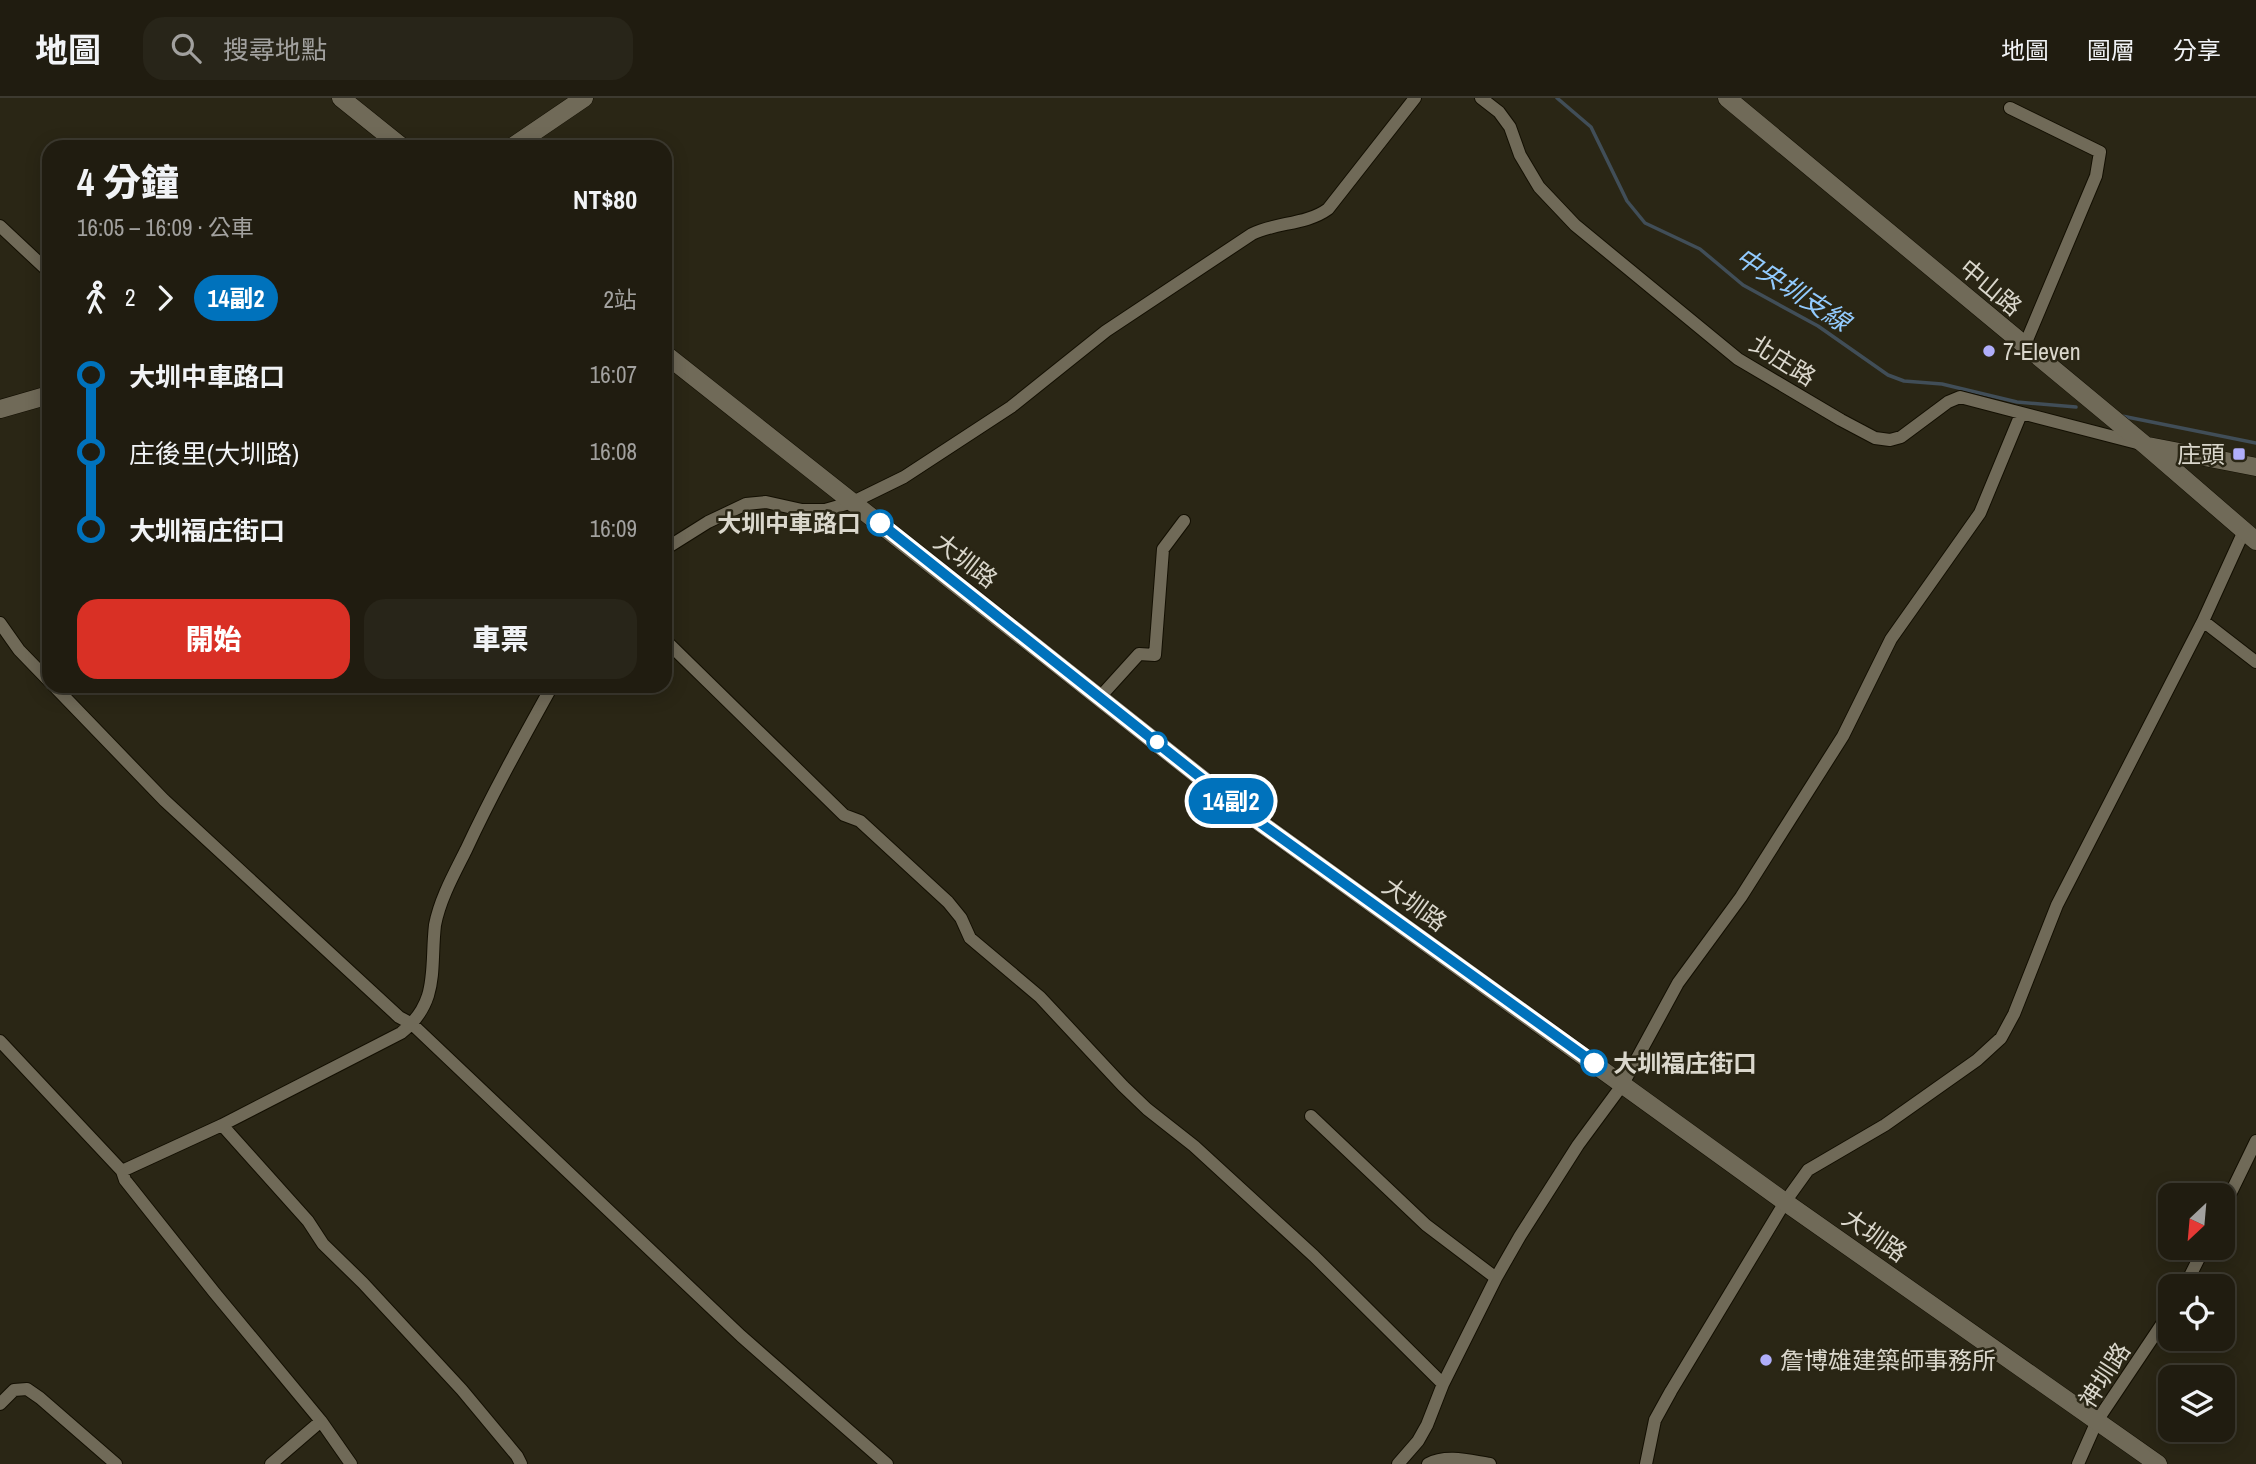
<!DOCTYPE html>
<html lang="zh-TW">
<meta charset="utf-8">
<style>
:root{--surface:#201c10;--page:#282519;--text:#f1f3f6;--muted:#a2a19f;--line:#3d3a30;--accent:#d93025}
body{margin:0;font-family:"Archivo Narrow","Noto Sans TC",sans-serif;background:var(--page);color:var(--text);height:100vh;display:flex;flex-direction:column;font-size:26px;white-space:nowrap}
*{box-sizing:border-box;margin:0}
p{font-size:23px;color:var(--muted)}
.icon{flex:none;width:38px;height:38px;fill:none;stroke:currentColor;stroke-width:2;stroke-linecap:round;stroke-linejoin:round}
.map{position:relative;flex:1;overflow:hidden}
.side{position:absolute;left:42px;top:42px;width:630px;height:553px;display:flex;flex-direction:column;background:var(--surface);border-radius:21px;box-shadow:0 4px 18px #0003,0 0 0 2px var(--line)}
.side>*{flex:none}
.badge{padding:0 14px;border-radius:23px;font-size:24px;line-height:46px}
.needle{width:46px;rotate:206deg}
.buttons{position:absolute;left:2158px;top:1085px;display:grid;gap:14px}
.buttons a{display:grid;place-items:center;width:77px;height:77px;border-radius:14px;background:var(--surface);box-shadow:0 4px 18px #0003,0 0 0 2px var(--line);font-size:35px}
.map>.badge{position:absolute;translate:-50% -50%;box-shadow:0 0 0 4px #fff}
.legs{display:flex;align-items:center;gap:10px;height:77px;padding:0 35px;font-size:23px}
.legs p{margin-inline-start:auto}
.head{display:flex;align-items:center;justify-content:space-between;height:119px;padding:0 35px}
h1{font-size:38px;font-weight:800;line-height:52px}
.cta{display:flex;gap:14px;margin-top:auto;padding:14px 35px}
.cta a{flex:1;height:80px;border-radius:21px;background:var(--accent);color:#fff;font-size:28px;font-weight:800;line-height:80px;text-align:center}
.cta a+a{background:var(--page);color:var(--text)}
ul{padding:0 35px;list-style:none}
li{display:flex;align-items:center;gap:24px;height:77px;font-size:26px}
li i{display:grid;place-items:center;width:10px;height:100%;margin:0 9px;background:currentColor}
li i::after{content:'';width:18px;height:18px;margin:-9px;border:5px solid;border-radius:50%;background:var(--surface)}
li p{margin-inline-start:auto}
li:first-child i{background:linear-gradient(#0000 50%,currentColor 0)}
li:last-child i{background:linear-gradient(currentColor 50%,#0000 0)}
header{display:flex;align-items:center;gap:42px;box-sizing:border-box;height:98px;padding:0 35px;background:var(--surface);border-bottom:2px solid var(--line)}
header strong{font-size:33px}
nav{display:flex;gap:38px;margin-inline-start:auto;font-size:24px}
.search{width:490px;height:63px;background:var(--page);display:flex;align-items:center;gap:18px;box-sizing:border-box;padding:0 24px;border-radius:21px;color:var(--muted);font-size:26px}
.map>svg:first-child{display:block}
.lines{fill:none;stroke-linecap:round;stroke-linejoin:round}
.stream{stroke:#414e58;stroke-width:3.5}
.street-casing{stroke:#130f02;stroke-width:14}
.secondary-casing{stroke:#130f02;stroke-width:19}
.street{stroke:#706a58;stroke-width:12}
.secondary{stroke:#706a58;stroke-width:18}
.line-1-casing{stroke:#fff;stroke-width:16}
.line-1{stroke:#0072bc;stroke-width:10}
.poi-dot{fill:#b0aefa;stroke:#2a2615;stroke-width:2.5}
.stop-1-dot{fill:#fff;stroke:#0072bc;stroke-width:3.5}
.labels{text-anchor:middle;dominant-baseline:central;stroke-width:5;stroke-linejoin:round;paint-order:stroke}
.street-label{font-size:24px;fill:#dad7cc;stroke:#2a2615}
.poi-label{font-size:24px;fill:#dad7cc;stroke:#2a2615;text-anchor:start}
.stop-label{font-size:24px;font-weight:bold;fill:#dad7cc;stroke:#2a2615;text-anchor:end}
.water-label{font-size:26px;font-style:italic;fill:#92cafe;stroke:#2a2615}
</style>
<header>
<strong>地圖</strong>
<div class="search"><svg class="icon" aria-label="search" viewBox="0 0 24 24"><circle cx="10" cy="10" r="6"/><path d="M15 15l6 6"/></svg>搜尋地點</div>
<nav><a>地圖</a><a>圖層</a><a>分享</a></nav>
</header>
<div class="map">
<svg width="2256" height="1366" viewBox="0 0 2256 1366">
<rect width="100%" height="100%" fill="#2a2615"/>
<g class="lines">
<path class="stream" d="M1557,0L1591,29L1627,103L1645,125L1700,151L1743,187L1818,228L1888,277L1904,283L1942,286L2017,304L2076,309
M2122,318L2256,345"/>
<g class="street-casing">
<path id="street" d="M1481,0L1499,14L1510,29L1520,57L1539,89L1575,127L1738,261L1841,322L1875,340L1890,342L1901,339L1948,304L1960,299L2141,346
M2010,10L2100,54L2096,78L2024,249
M0,128L49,174
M665,451L708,424L746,406L766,404L802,412H825L853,404L904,379L1011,309L1106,233L1252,136C1276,124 1306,127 1328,111L1415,0
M2203,523L2256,564
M0,525L19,552L49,583
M665,542L844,717L860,723L948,804L961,820L970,840L1040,899L1123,988L1147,1011L1194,1048L1314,1158L1443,1286
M54,588L164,702L399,919L412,926L741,1238L887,1366
M1100,599L1139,556L1155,557L1163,451L1184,423
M0,943L122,1073L125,1082L214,1194L321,1323L351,1366
M1311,1018L1426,1127L1496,1180
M222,1027L308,1123L323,1146L363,1185L462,1292L517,1358L521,1366
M122,1073L222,1027L401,935C440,904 430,871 435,827C440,801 454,776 466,752C492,696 522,642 552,588
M2222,1113L2256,1043
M2185,1188L2204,1150
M0,1306L14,1292L27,1291L40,1300L116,1366
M271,1366L321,1323
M1398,1366L1418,1343L1427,1327L1443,1286L1496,1180L1520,1138L1578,1047L1623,986L1678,885L1741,799L1843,638L1891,541L1980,415L2021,316
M1428,1366C1447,1356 1470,1363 1490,1366
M1646,1366L1655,1322L1671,1293L1785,1104L1808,1072L1885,1027L1977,962L2001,940L2014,916L2057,807L2203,523L2244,433
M2078,1366L2097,1323L2170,1214"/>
</g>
<g class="secondary-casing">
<path id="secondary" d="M341,0L402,49
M1727,0L2145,347L2256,443
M512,49L584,0
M665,256L1234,706L1785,1104L2158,1366
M0,311L49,297
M2148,348L2256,369"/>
</g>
<use href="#street" class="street"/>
<use href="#secondary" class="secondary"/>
</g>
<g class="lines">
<g class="line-1-casing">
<path id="line-1" d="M880,425L1234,706L1594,965"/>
</g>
<use href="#line-1" class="line-1"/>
</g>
<g class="poi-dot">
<circle cx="1989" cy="253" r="7"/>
<rect x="2232" y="349" width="14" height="14" rx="3.5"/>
<circle cx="1766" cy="1262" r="7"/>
</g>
<g class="stop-1-dot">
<circle cx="880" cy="425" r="12"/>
<circle cx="1157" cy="644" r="9"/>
<circle cx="1594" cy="965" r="12"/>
</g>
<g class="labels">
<g class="street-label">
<text transform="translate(1991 189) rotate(40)">中山路</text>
<text transform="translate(1783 262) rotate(32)">北庄路</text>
<text transform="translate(966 462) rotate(38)">大圳路</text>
<text transform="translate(1415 806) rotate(36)">大圳路</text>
<text transform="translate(1875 1137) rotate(35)">大圳路</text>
<text transform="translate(2104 1277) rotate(-57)">神圳路</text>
</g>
<g class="poi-label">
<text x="2003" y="253">7-Eleven</text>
<text x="2225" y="356" text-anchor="end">庄頭</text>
<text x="1780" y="1262">詹博雄建築師事務所</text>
</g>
<g class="stop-label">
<text x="861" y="425">大圳中車路口</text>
<text x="1613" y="965" text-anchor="start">大圳福庄街口</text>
</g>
<g class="water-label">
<text transform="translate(1793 191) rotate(33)">中央圳支線</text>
</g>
</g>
</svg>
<div class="buttons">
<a><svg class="needle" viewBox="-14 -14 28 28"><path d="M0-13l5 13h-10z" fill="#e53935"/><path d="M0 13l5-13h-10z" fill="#a2a19f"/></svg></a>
<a><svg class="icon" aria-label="locate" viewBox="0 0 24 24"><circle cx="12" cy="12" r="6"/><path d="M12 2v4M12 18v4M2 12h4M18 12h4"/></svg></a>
<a><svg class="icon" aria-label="layers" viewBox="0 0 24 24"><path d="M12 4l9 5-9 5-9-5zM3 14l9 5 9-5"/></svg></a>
</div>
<b class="badge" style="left:1231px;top:703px;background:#0072bc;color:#fff">14副2</b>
<section class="side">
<div class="head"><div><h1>4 分鐘</h1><p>16:05 – 16:09 · 公車</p></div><b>NT$80</b></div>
<div class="legs"><svg class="icon" aria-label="walk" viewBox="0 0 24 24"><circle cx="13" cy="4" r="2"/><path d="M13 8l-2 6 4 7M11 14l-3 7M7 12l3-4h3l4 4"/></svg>2<svg class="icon" aria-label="forward" viewBox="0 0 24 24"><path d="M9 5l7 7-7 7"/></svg><b class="badge" style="background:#0072bc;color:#fff">14副2</b><p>2站</p></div>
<ul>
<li><i style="color:#0072bc"></i><b>大圳中車路口</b><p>16:07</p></li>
<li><i style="color:#0072bc"></i><span>庄後里(大圳路)</span><p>16:08</p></li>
<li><i style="color:#0072bc"></i><b>大圳福庄街口</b><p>16:09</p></li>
</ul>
<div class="cta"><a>開始</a><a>車票</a></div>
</section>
</div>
